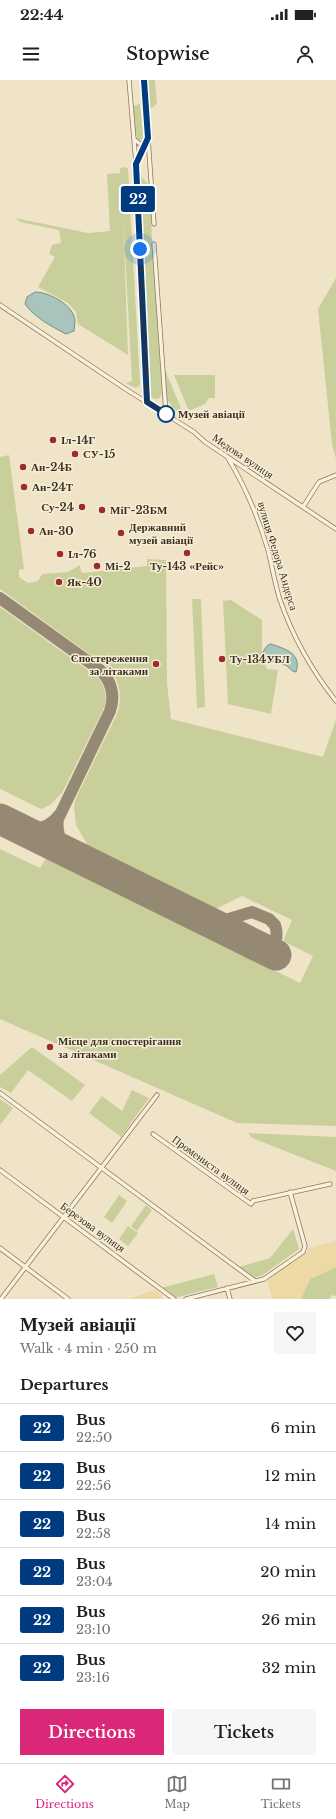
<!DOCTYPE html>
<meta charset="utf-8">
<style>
:root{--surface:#fff;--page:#f6f6f6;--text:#202124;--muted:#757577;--line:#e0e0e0;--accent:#db2777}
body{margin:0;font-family:"Libre Baskerville",serif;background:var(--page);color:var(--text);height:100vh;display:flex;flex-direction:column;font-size:15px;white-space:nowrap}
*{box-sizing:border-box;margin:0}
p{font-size:13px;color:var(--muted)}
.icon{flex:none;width:22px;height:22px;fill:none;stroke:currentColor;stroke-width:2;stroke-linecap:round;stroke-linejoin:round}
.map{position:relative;height:1219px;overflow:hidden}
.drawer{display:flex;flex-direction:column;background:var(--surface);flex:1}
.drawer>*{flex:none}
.badge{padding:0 8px;border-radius:3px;font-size:14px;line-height:26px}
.you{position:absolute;width:20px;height:20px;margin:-10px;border:3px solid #fff;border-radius:50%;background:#1a73e8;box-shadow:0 0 0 6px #1a73e833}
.map>.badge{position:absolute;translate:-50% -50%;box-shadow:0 0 0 2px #fff}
h2{padding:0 20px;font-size:15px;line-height:36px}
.round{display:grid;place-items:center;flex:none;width:42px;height:42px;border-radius:0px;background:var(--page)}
.headline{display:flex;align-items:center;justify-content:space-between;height:68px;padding:0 20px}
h1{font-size:19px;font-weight:600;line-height:30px}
.action{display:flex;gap:8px;margin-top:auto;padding:8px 20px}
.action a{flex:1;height:46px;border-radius:0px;background:var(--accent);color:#fff;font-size:16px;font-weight:600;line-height:46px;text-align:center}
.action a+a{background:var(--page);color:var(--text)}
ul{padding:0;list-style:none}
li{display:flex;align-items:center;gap:12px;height:48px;padding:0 20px;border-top:1px solid var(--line)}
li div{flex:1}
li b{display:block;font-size:15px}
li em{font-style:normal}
li .badge{min-width:44px;font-weight:700;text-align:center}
.status{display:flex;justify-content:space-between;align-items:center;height:28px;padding:0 20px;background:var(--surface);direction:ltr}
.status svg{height:11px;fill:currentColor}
header{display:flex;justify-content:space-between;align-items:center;height:52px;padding:0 20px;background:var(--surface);font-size:18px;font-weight:600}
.tabs{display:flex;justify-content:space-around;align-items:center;height:56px;border-top:1px solid var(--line);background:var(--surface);font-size:11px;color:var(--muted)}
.tabs a{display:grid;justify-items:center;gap:2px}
.tabs .current{color:var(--accent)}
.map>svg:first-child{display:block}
.green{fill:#c9cf9b}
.sand{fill:#ecd9a5}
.water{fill:#a9c4bc;stroke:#6f938a}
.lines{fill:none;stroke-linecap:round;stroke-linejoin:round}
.taxiway{stroke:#968974;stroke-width:12}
.runway{stroke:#968974;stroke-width:31}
.minor-casing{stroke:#8d765c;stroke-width:5}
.minor{stroke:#faf1dc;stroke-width:3.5}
.line-casing{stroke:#fff;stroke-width:9}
.line{stroke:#003b80;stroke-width:6}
.walk{stroke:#3d2e20;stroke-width:4;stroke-dasharray:0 7.2}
.stop-dot{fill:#fff;stroke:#003b80;stroke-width:2}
.poi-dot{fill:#9e2a2b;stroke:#f7eed8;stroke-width:1.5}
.labels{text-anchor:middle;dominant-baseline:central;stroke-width:3;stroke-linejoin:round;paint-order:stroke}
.stop-label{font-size:11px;font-weight:bold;fill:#3d2e20;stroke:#f7eed8;text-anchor:start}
.poi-label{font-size:11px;font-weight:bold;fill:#3d2e20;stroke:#f7eed8;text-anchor:start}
.street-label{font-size:11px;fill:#3d2e20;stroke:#f7eed8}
</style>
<div class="status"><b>22:44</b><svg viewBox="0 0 49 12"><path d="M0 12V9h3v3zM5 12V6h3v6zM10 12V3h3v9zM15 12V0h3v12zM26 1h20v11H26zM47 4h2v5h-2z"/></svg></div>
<header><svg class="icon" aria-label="menu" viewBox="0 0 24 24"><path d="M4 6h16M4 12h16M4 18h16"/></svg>Stopwise<svg class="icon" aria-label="person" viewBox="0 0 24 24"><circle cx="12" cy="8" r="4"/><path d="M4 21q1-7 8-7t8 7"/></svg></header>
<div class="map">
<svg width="336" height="1219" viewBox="0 0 336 1219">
<rect width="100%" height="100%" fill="#f0e4c8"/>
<path class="green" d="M146,0H155L157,24L148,31Z
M140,24L143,57V59L138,60L135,50L133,26Z
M125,87L128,89L140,303L139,306L135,308L126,303L132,301L123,137L128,275L78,244L76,232L68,223L38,207L55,177L49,174L52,165L61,163L59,150L20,142L15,138L88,153L110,151L107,94L120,93V88Z
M139,94L150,106L152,165L162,314L158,319L150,318Z
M336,198V379L332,364L318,229Z
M163,270L165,290L181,328L179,332L176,331L166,318Z
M174,295H215V318H209L205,324L189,331Z
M9,375L24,489L19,490V497L28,503L38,501L42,494L68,492L80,485L81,491L83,493L147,486V479L166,480L167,603L171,639L323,677L336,640V1046L237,1043L0,939V769L40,788L46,778L300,903L313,876L283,861L292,840L242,816L216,829L88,766L76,745L74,728L75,720L117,634C123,618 120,599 107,587L0,509V377Z
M192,519H201L205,627L197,628Z
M231,520L262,540V574L267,589L278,590L271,634L228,624L223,521Z
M0,527L96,596C105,604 108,617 104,628L62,713L50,725L41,729L0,709Z
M32,967L85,1005L72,1021L28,990L11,1013L0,1007V995Z
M132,1010L149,1018L121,1057L89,1033L102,1016L122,1031Z
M0,1019L13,1028L0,1045Z
M248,1053L336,1057V1091L252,1058Z
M119,1115L127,1121L112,1143L104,1137Z
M146,1125L152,1130L137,1151L131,1146Z
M128,1146L138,1153L128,1166L119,1159Z
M293,1149L299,1169L263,1195L254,1198L239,1187L270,1178Z
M336,1187V1216L332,1215L330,1219H301L310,1199Z
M214,1194L218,1207L174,1218L161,1208Z"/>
<path class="sand" d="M336,1161V1187L310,1199L301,1219H272L267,1200L307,1172L308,1168Z
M155,1210L162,1215V1219H128Z"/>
<path class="water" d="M35,212C49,212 74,225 75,241C75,244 74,248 74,251L66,254C51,246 35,238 25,224L27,217Z
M271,564C285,569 302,573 296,592C290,591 290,587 285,585C278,581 252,582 268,565Z"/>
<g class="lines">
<path class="taxiway" d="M0,518L100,590C112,601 115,617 110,631L58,739C55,760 67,771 83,780
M17,747C34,752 49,749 60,734
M203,839L222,841L252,832L269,839L275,845C281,861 269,882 250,873C241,869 236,858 228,851"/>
<path class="runway" d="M0,739L276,875"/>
<g class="minor-casing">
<path id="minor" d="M129,0L138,108L147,322
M144,0L154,144
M134,59L140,64L146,62
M136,84L148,59
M154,164L166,334
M0,225L127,310L194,352L205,362L336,449
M228,378C246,408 258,436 268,470C272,486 275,504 280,520C293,557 312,591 336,621
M303,427L319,402L336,395
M0,1013L255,1201
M153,1054L251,1124L253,1121L330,1104
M0,1090L174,1219
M0,1168L68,1219
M227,1208L230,1219
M1,1219L157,1015
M186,1219L264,1199L303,1172L305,1166L290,1112"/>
</g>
<use href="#minor" class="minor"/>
</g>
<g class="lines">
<g class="line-casing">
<path id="line" d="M144,0L148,58L136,84L147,322L166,334"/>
</g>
<use href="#line" class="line"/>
<path class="walk" d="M140,169L147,322L166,334"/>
</g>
<circle class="stop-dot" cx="166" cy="334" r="8"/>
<g class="poi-dot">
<circle cx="53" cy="360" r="4"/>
<circle cx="75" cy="374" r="4"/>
<circle cx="23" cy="387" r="4"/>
<circle cx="24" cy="407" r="4"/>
<circle cx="82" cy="427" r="4"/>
<circle cx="102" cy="430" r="4"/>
<circle cx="31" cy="451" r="4"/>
<circle cx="121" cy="453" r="4"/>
<circle cx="187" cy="473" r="4"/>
<circle cx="60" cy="474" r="4"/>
<circle cx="97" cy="486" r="4"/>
<circle cx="59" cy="502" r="4"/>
<circle cx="222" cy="579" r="4"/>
<circle cx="156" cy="584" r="4"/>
<circle cx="50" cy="967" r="4"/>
</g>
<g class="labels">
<g class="stop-label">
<text x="178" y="334">Музей авіації</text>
</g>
<g class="poi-label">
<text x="61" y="360">Іл-14Г</text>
<text x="83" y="374">СУ-15</text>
<text x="31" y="387">Ан-24Б</text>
<text x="32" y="407">Ан-24Т</text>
<text x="74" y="427" text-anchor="end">Су-24</text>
<text x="110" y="430">МіГ-23БМ</text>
<text x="129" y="447">Державний<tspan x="129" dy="13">музей авіації</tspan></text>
<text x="39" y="451">Ан-30</text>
<text x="68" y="474">Іл-76</text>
<text x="105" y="486">Мі-2</text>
<text x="187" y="486" text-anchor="middle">Ту-143 «Рейс»</text>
<text x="67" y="502">Як-40</text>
<text x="148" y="578" text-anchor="end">Спостереження<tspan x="148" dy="13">за літаками</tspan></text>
<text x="230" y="579">Ту-134УБЛ</text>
<text x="58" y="961">Місце для спостерігання<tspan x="58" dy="13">за літаками</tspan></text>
</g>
<g class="street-label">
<text transform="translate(243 376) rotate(34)">Медова вулиця</text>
<text transform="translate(278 476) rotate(73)">вулиця Федора Андерса</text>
<text transform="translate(211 1085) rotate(36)">Промениста вулиця</text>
<text transform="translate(93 1147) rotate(36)">Березова вулиця</text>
</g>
</g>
</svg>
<div class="you" style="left:140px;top:169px"></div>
<b class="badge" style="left:138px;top:119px;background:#003b80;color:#fff">22</b>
</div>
<section class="drawer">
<div class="headline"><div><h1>Музей авіації</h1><p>Walk · 4 min · 250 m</p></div><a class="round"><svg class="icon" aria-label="heart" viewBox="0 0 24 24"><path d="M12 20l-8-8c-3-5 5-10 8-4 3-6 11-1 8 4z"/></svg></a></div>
<h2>Departures</h2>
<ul>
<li><span class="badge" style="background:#003b80;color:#fff">22</span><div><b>Bus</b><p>22:50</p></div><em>6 min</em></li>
<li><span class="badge" style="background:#003b80;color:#fff">22</span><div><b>Bus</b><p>22:56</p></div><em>12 min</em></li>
<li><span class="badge" style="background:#003b80;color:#fff">22</span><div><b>Bus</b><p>22:58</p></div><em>14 min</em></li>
<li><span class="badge" style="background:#003b80;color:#fff">22</span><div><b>Bus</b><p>23:04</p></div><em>20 min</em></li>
<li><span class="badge" style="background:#003b80;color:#fff">22</span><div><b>Bus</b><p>23:10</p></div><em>26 min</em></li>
<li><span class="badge" style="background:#003b80;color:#fff">22</span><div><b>Bus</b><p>23:16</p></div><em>32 min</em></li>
</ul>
<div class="action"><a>Directions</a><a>Tickets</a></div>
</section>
<nav class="tabs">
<a class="current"><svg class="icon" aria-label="directions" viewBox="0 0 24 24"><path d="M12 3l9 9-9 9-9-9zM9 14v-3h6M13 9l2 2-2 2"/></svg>Directions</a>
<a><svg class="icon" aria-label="map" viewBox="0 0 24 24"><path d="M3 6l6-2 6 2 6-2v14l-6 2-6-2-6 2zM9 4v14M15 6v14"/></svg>Map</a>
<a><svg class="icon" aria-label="tickets" viewBox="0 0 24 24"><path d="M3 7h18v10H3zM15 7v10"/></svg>Tickets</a>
</nav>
